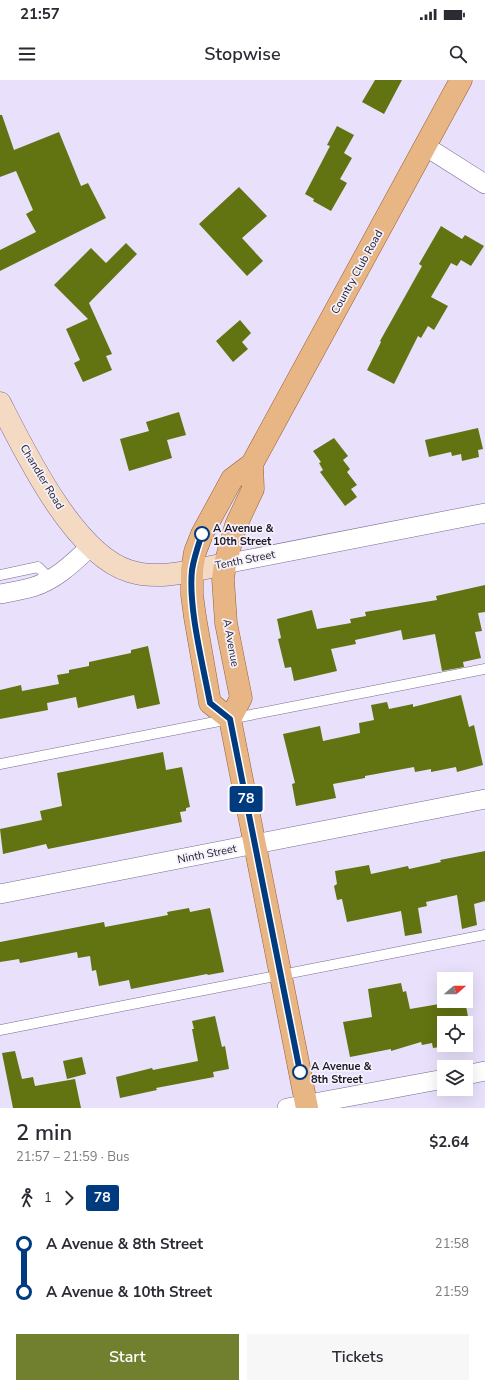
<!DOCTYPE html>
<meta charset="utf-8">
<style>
:root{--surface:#fff;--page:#f7f7f7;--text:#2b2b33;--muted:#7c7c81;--accent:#70802f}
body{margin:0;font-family:"Nunito Sans",sans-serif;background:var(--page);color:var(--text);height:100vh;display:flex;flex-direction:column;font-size:15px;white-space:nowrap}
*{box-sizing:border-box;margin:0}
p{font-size:13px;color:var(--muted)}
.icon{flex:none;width:22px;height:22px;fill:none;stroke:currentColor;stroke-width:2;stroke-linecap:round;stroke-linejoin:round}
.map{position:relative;height:1028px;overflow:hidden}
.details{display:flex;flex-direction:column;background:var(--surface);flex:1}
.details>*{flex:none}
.badge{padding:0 8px;border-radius:3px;font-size:14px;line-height:26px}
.needle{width:26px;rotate:70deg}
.controls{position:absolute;left:437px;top:892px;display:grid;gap:8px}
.controls a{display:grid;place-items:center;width:36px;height:36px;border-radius:0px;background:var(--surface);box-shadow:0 4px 16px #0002;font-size:20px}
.map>.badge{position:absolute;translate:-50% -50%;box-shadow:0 0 0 2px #fff}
.legs{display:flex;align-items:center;gap:6px;height:44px;padding:0 16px;font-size:13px}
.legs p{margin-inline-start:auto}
.head{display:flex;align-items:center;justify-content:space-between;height:68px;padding:0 16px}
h1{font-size:22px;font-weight:600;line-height:30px}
.primary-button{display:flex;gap:8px;margin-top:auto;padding:8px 16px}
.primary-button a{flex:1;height:46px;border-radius:0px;background:var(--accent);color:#fff;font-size:16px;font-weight:600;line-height:46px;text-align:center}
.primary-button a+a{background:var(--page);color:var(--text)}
ul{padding:0 16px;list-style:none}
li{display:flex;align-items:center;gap:14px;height:48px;font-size:15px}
li i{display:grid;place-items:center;width:6px;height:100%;margin:0 5px;background:currentColor}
li i::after{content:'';width:10px;height:10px;margin:-5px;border:3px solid;border-radius:50%;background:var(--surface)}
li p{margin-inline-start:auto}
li:first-child i{background:linear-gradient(#0000 50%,currentColor 0)}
li:last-child i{background:linear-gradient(currentColor 50%,#0000 0)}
.status{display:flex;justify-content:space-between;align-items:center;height:28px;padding:0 20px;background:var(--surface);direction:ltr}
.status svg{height:11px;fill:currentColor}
header{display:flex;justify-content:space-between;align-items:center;height:52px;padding:0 16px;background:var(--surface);font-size:18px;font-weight:600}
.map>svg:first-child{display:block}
.building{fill:#627311}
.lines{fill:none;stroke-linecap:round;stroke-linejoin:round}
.lane-casing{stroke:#786b91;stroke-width:11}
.street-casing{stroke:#786b91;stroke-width:20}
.secondary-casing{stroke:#786b91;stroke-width:23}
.primary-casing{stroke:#985e2f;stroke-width:23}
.lane{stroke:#fff;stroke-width:10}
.street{stroke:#fff;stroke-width:19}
.secondary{stroke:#f4dac2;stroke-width:22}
.primary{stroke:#e8b585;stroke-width:22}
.line-1-casing{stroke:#fff;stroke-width:9}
.line-1{stroke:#003b80;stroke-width:6}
.stop-1-dot{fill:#fff;stroke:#003b80;stroke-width:2}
.labels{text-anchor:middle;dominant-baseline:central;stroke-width:3.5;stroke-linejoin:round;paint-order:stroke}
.street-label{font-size:11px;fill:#1e1928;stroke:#f4f1fa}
.stop-label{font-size:11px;font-weight:bold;fill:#1e1928;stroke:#f4f1fa;text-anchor:start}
</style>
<div class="status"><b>21:57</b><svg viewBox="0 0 49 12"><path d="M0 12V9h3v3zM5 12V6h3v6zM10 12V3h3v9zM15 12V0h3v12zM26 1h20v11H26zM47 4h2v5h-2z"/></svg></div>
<header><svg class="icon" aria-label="menu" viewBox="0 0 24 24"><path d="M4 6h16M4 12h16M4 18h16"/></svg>Stopwise<svg class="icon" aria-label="search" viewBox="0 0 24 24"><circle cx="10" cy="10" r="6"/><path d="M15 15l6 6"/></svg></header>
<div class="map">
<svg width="485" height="1028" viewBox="0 0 485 1028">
<rect width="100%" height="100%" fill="#e9e1fb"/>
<path class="building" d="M375,0H402L384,34L362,22Z
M0,35H2L14,70L59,52L81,106L88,103L106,138L0,191V170L36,152L26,134L33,130L16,91L0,97Z
M337,46L354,55L344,73L352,78L340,99L347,103L331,131L313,121L314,119L305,114L330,66L327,65Z
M239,107L267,136L242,158L263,181L247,196L199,144Z
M441,146L462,159L465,155L484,166L471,186L461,180L457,186L451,183L431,217L448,226L434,250L428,246L421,258L418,256L394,304L367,290L381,262L380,261L422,186L419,184Z
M126,163L137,174L89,223L112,274L106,276L112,290L83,302L74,283L80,280L66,249L88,239L54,205L91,168L106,183Z
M240,240L251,253L242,262L248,269L233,282L216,261Z
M179,332L186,355L167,360L172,378L129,391L120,359L149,351L146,342Z
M478,348L483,369L478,370L479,377L462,381L461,374L452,376L451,372L429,377L425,360Z
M334,358L348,376L343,380L350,389L347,392L357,405L351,409L357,417L345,426L320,392L323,390L319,383L321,382L313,371Z
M485,505V532L478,533L482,551L475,552L481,578L463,582L464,587L442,591L435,554L403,560L401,550L355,560L356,564L331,569L337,591L294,601L291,587L285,588L278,559L281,558L277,539L312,530L317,549L351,543L350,539L366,536L365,532L437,520L436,516Z
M148,566L160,624L137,629L134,615L78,628L76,617L47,623L48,630L0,639V610L21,605L22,611L59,604L57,595L69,593V590L89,586V582L131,573V570Z
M461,615L469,647L474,645L483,685L457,692L456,687L431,692V689L415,692L414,687L365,696V698L333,704L336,718L296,726L292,704L295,703L283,654L320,646L323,661L360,653L359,643L374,640L371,625L387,622L389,629L413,624V627Z
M163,672L166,690L182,687L190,727L186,728V731L180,732L182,742L48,769L46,764L3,774L0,749L42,740L40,731L62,726L57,693Z
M485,771V821L474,824L477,845L462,849L457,815L426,822L427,826L418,828L422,853L405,856L401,831L347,842L342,819L337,820L334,806L337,804L335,791L369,785L371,794L408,786L409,789L441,782L440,780Z
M189,828L190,832L210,828L224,892L208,895L207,894L131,909L129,900L99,906L96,890L92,891L90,876L78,878L77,872L20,883L19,879L0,882V862L104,842L105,847L168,835L167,832Z
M401,903L403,912L406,911L410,929L445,923L465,921L470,947L466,948V943H444V965L446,966L433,968L432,963L422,965L421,962L391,971V969L350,977L343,942L372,937L368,909Z
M215,936L222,967L225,966L229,989L213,992L214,997L156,1008L157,1010L120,1018L116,997L152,988L153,990L198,981L192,949H194L192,941Z
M15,971L22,999L33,997L35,1006L75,999L81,1028H13L2,973Z
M82,977L86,994L67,999L63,981Z"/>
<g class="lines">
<g class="lane-casing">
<path id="lane" d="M0,495L38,487L50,499
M0,684L485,589
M0,950L485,855"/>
</g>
<g class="street-casing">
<path id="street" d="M425,66L485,104
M225,484L485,433
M0,514C11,512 23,510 33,507C56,500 74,482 91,466
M0,814L485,719
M466,995L485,991
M287,1028L444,999"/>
</g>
<g class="secondary-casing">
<path id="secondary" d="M0,323C25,372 74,474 129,491C160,501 194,490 225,484"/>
</g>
<g class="primary-casing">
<path id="primary" d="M252,384L253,409L236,445L225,484L223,499L226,543L241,618L230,639L307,1028
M230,639L210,623L195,537L192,515V490L195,472L202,454L232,399L252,384L461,0"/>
</g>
<use href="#lane" class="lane"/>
<use href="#street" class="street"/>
<use href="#secondary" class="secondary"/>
<use href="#primary" class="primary"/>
</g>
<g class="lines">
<g class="line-1-casing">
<path id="line-1" d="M202,454C198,466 194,477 192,490C188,527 203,585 210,623L230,639L300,992"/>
</g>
<use href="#line-1" class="line-1"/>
</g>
<g class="stop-1-dot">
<circle cx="202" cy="454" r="7"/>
<circle cx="300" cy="992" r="7"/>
</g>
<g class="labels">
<g class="street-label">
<text transform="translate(357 192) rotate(-61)">Country Club Road</text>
<text transform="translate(42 397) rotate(59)">Chandler Road</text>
<text transform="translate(245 480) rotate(-11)">Tenth Street</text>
<text transform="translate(231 563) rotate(80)">A Avenue</text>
<text transform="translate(207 774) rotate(-11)">Ninth Street</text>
</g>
<g class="stop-label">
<text x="213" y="448">A Avenue &amp;<tspan x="213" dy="13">10th Street</tspan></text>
<text x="311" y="986">A Avenue &amp;<tspan x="311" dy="13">8th Street</tspan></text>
</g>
</g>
</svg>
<div class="controls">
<a><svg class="needle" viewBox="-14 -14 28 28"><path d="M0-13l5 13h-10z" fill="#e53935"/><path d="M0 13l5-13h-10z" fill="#7c7c81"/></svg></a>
<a><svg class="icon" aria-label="locate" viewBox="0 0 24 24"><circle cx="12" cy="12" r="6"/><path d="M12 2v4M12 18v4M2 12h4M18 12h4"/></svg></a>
<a><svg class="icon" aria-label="layers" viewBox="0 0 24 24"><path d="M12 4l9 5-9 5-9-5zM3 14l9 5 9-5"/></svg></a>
</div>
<b class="badge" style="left:246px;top:719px;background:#003b80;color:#fff">78</b>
</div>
<section class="details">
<div class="head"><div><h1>2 min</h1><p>21:57 – 21:59 · Bus</p></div><b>$2.64</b></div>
<div class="legs"><svg class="icon" aria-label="walk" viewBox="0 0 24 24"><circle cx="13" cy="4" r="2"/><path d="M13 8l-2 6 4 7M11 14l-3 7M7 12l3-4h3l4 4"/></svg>1<svg class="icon" aria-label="forward" viewBox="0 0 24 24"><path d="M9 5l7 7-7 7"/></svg><b class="badge" style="background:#003b80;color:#fff">78</b></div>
<ul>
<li><i style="color:#003b80"></i><b>A Avenue &amp; 8th Street</b><p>21:58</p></li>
<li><i style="color:#003b80"></i><b>A Avenue &amp; 10th Street</b><p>21:59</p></li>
</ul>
<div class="primary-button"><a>Start</a><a>Tickets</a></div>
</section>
